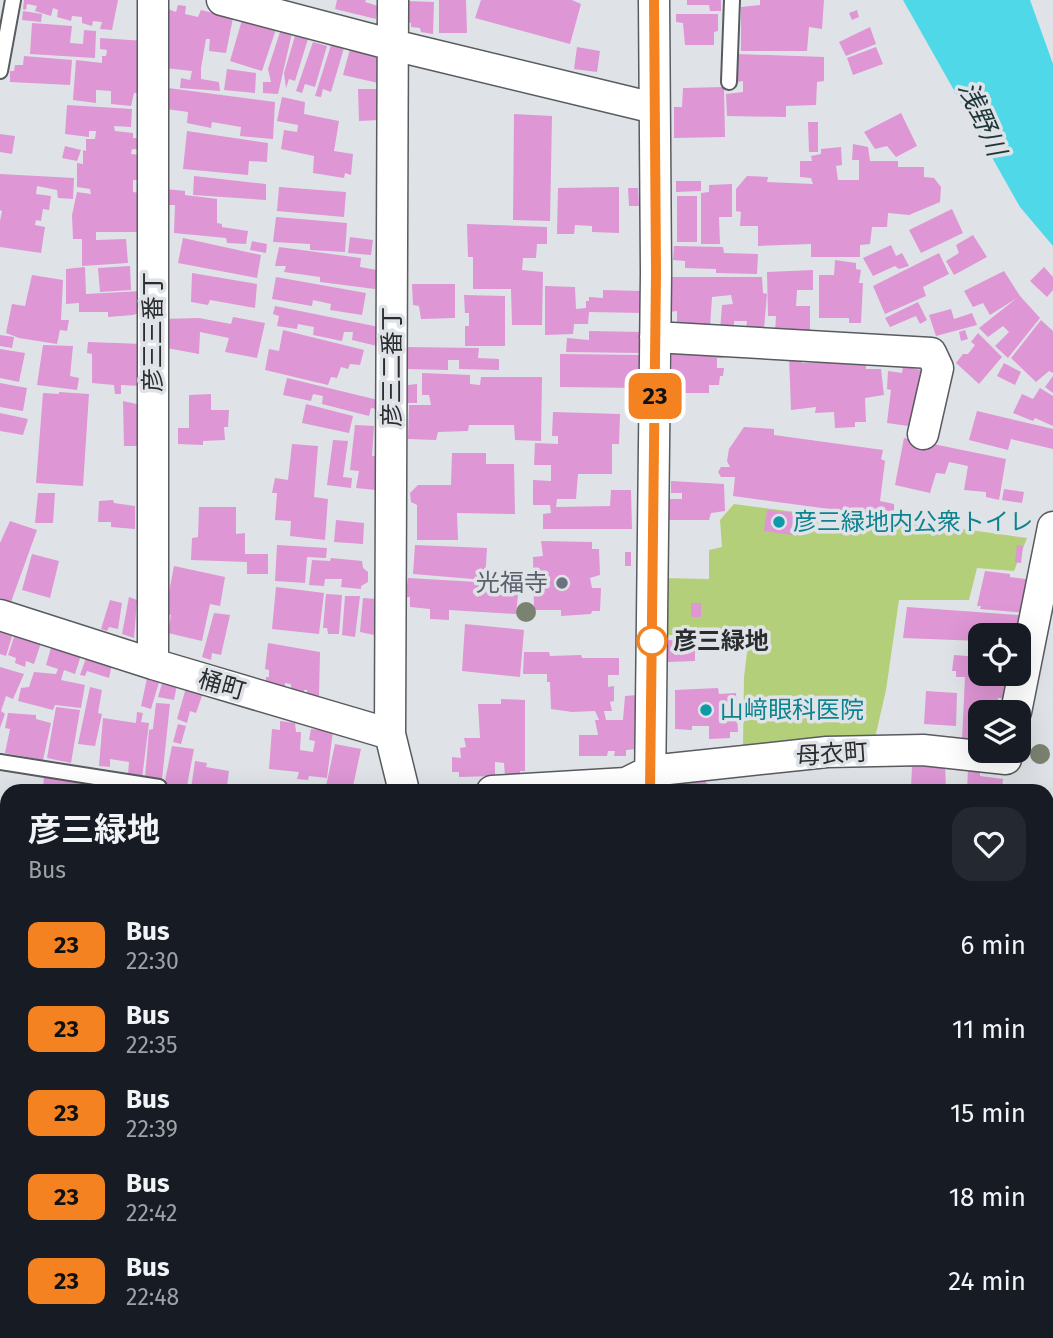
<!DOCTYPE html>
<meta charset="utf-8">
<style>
:root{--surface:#171b24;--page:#242831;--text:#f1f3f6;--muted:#9ea1a6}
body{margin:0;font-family:"Fira Sans","Noto Sans JP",sans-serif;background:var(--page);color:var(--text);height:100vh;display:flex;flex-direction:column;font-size:26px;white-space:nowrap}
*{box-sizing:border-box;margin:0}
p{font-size:23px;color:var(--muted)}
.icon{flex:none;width:38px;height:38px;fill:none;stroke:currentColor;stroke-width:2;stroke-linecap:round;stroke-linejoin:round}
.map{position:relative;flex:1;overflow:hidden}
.sheet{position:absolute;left:0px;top:784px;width:1054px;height:555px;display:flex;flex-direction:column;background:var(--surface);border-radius:21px 21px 0 0;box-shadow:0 7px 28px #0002}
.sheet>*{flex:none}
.badge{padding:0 14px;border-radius:10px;font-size:24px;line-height:46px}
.buttons{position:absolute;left:968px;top:623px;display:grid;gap:14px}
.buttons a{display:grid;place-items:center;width:63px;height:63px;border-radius:14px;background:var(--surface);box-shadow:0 7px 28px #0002;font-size:35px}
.map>.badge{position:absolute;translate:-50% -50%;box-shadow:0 0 0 4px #fff}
.round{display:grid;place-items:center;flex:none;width:74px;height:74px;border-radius:21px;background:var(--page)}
.summary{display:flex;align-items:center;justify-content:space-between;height:119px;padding:0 28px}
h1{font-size:33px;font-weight:700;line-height:52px}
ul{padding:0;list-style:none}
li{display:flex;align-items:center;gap:21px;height:84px;padding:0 28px}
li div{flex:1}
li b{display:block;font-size:26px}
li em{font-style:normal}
li .badge{min-width:77px;font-weight:700;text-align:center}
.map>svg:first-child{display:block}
.green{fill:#b4cf7a}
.water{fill:#4fd8e8}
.building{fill:#de96d5}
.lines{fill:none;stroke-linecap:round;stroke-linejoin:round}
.service-casing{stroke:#585b5f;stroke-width:18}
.minor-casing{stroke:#585b5f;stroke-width:33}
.tertiary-casing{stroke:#585b5f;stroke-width:40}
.trunk-casing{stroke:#585b5f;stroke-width:42}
.service{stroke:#fff;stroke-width:14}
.minor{stroke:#fff;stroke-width:30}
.tertiary{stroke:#fff;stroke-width:37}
.trunk{stroke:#fff;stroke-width:38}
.tree{fill:#7b8270}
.line-casing{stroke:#fff;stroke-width:16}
.line{stroke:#f58220;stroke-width:10}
.culture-dot{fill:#0f9aa8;stroke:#dfe3e7;stroke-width:2.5}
.worship-dot{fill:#6b7280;stroke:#dfe3e7;stroke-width:2.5}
.stop-dot{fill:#fff;stroke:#f58220;stroke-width:3.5}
.labels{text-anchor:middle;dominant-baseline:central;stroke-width:7;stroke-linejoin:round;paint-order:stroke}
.street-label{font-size:24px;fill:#2a2c2e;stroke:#dfe3e7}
.culture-label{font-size:24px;fill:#0d838f;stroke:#dfe3e7;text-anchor:start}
.worship-label{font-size:24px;fill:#5b616d;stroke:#dfe3e7;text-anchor:end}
.stop-label{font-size:24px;font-weight:bold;fill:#2a2c2e;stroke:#dfe3e7;text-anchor:start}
.water-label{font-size:26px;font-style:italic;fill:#1f3639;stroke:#dfe3e7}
</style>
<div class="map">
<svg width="1053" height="1338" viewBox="0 0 1053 1338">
<rect width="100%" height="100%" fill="#dfe3e7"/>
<path class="green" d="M734,504L872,522L899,520L1027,538L1014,571L977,568L969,600H899L886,690L875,738L743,747L744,677L749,636L664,635L663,578L709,579V550L722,547L720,520Z"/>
<path class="water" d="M903,0H1030L1053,64V246L1020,207Z"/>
<path class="building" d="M24,0H118L112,30L100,29L102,22L93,21L92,26L82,23V17L72,16L71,21L57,17L58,10L53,8L51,16L35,11L37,6L27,4L26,10L23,9Z
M337,0H366L365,2L378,6L376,19L335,9Z
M439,0H466L467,33H439Z
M481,0H572L581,4L570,44L475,18Z
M687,0H721V11H710L709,5H687Z
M760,0H824L822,29L809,27L807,51H741V7L760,5Z
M407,1L434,2L433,34L421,32L420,28L411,27V23L407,22Z
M178,5L186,6L185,14L198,17L201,10L233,18L226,53L209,51L210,39H206L201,68V79L219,82L220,91L180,88L181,78L190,80L192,71L165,68L168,9L176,12Z
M857,10L859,17L852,20L849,13Z
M23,11L42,14L41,22L22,20Z
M676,14H718V31L714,32V45H685L683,23L676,22Z
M242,20L276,29L262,71L230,61Z
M32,23L72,26L70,43L83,44L84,30L96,31L95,58L30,54Z
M870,27L876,44L846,56L839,42Z
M280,32L292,33L278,94L263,93V82H271L268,69Z
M295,36L308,39L295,81L289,79L286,88L284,73Z
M100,38L145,41L144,64H138L141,93H134L131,106L111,104V91L96,90V103L73,100L76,60L102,63V56H106L107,50L100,49Z
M313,42L327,46L315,87L305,84L302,93L296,91Z
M331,45L344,48L331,92L323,89L321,97L315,96Z
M577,47L600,51L597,72L574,69Z
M876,47L883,64L853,75L847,58Z
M350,49L374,55L379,62L378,83L343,75Z
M737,54L824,57V81L817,82L816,105L786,106V117L727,116L726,94L743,92V81L737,82Z
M24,56L72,60L70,85L10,82V71H14L15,65H23Z
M227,69L256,73L255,93L224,90Z
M724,87L725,137L674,138V107H682L683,88Z
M168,88L275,102L273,139L240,136L241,127L212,122L211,128L187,123L188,112L166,109Z
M358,89H379V120L359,121Z
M282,97L305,102L304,114L339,121L334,151L353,154L351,175L345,173L344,178L313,173L314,156L281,149L284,130L297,132L298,125L277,121Z
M67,105L132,109L131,127L114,126L115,131L133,133V138H143V150L132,149L131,154L143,155L138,180H133V192L139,193L138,213L143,212V227H138V232H96V240L126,239L128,263L82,266V239H73L72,215L77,192L91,194L90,189L77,187V163L83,164V150L86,151V139H95L96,131H89V137L65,134Z
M901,113L917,146L896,157L887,146L875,149L864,132Z
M514,114L552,116L550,221L513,220Z
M808,122H818V152H809Z
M187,131L268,143L267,162L249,161L248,175L183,169Z
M0,134L15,136L12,154L0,152Z
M853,144L868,147L870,161H898V167H924V177L934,178L941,187L940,202L909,215L888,213L887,227H872L870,244L860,245V257H811V244L758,246V226H740L741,212L736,211V189L747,176L768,177L767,182L813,184L811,178L800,177V161H812L811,156L821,154V149L841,147L842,165L836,166L838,180H859V160H852Z
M65,146L81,150L77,161L62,158Z
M0,174L74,178L73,199L58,198L57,190L37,186L36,194L51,196L49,210L43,209L41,221L36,220L35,225L45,227L41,253L0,247V221L2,211L0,210Z
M194,176L266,184V200L193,195Z
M676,181H701V191L676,192Z
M732,184V217H719L720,244H701V193L709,192V185Z
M279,187L346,192L344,217L277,211Z
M619,187V233L592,232V226L575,225L574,234H557L558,188Z
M628,188H638L639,206H629Z
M166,189L185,191V195L217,199V223L222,224V227L248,231L246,244L227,243L226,238L174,233L175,205H164Z
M677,196H697V242H677Z
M952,209L963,233L921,253L909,230Z
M276,217L347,223L345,252L310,250V244L273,242Z
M467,224L547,227V244H537L536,258H523L522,270L543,272L542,325H512L511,289H473V257H468Z
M973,235L987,257L954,275L946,261L959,253L956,245Z
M350,237L373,240L371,255L348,253Z
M183,238L261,255L257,278L178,263Z
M252,241L267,244L266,253L250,250Z
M891,245L896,256L902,253L909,266L899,269L895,266L873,276L863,258Z
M674,246L723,247L724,253L758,254L757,274L716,273V269L685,268V261L673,260Z
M279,247L361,258L360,267L377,270L375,289L320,282V277L284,272L286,266H275Z
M939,253L949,274L923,287L926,296L885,314L873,286Z
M835,260L856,263V269L861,270L859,283H863L861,323H849V318H819V275H834Z
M130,266L131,290L100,292L98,268Z
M85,267L86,294L142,291V312L133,315L108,317V312H79V303L66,304V269Z
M1044,267L1053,277V290L1047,297L1030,281Z
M813,270V290H797L796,306H810V333H775L776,316H768L767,272Z
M1004,271L1020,296L1040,318L1008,358L995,346L1009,332L1003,326L988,337L979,328L1017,298L990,315L983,303L973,307L964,291Z
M192,273L257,284L255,308L210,300L208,305L191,302Z
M32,275L63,280L61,320H69L67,331L60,330L57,344L19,338L6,333L12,304L25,306Z
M276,277L366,293L362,315L330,310L331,304L313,300L312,306L272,299Z
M669,277H762L763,293L767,294L764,329H746L747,321H734V331H720L722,305L733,304L731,295L712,297L710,327H677V311L669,312Z
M412,284H455V318L421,319L419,306L413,305Z
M545,286L575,287L576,309L586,308V301H589V297L603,298V290L642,291L643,313L589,312L588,324H574L573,334L545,335Z
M464,295L505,296V346H465V326H469V313H465Z
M918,302L927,320L920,324L916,316L890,327L885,318Z
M275,306L379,327L377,346L352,340L353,332H344L342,341L313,335L314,327L298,324L297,329L277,326L279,316L273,314Z
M951,309L954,319L972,313L977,325L936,336L929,315Z
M233,317L265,323L257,358L225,352L229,338L200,332L199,354L161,347L162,319L199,318L231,324Z
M1041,320L1053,331V373L1049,371L1036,382L1011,358Z
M283,330L364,350L360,365L350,364L348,369L341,367L337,378L331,377L328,385L265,370L269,349L279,351Z
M965,330L968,339L961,341L959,332Z
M589,331L643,332L642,353L566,352L567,338L589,340Z
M978,333L1002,357L979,384L956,363L963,354H968L975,345L971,342Z
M0,335L14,337L12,348L0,346Z
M88,342L143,344L142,386L121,385V394H115L114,385L92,383V354L87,353Z
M43,345L73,346L70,376L79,378L77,390L37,385Z
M405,347L479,348L478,358L499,359V370L459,369V360H448V370L405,369Z
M0,349L25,353L19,382L0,378Z
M723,351V358H717V368H724L723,376H720L719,385H709V393H671L672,352Z
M560,354L640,355L641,388L560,387Z
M789,356H799L802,363L832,362V357L866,363V369H881L884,395L865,398L866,422H855V427L835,428L834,412L815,413L816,407L791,410Z
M1004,363L1021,372L1015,385L997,376Z
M903,366L921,370L915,427L887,423L891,390L887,389L888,371L902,373Z
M422,373L470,375V384L480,385L481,377H542L541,441L515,440L514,425H469L468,431L438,432L436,440L408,439L409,405H431L429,395H422Z
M1053,376V393L1045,387Z
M287,378L378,400L377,409L371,408L369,416L322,404L323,396L313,394L311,401L283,395Z
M0,383L27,388L23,411L0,407Z
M417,384V403H408V385Z
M1040,388L1053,396V426L1035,418L1033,421L1013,413L1022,394L1033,399Z
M59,392L89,394L83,486L36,483L43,393L59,394Z
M211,394V410H229L228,427H224L225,440L203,441V445L178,444V428H189V395Z
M123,401L141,405V446H124Z
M306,404L353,416L349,433L302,423Z
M977,411L1053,429V449L1011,439L1008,450L969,440Z
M553,412L620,414L619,444H612V474H578L576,499H557L556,507L610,506L611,490H631L632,529H543V514L551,513L550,505H533V480L551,481V465H534L535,443L558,444V436H552Z
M0,413L28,419L23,435L0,431Z
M355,425L374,426L372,456H378L375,490L356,488L359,471L350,470Z
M744,427L774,429V435L883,450L881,459L885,461L880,501L894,504V512H877L874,515L733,496L735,477H721L718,472L721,467H730L727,461L729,449Z
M904,438L1006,459L999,500L986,497V492L964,490L968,466L949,462L945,474L936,473L930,493L895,485Z
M333,440L348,441L343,477L352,478L351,488L327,485Z
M292,444L318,446L314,497L328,499L325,540L290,536L291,521L275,520L277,493H272L275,478L288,480Z
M452,453H486V464H514L515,514L457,513L458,540H417V505L411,502L410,493L418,485H451Z
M671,481L724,484L725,511L711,513L709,520H669L668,499H682V493H671Z
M1004,489L1024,492L1022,503L1002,500Z
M38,493H55L53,523H35Z
M113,500L114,503L135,506V529L111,527V522H98L99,501Z
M199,507H236V534L245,533V554H268V574H247V562L191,560L192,538L198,537Z
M767,510L795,513L792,535L764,531Z
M336,520L364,523L363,544L334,542Z
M10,521L37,530L11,602L0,598V543Z
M541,541L592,542V549H599L600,575L590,578L592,588H601L600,611H592L591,614L561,616V610H534L533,557L543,556Z
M277,545L327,548L326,558L307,557L305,583L275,581Z
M415,545L487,548L485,580L413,574Z
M1017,545L1023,546L1021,563L1015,562Z
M625,552H631V566H625Z
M32,554L59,561L50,598L22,590Z
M331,558L362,561L363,568L368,572V582L361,586V589L341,587L342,579H325L324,586L309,585L312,560L330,561Z
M174,566L225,577L220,606L210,604L202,641L168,633L171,615L165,613Z
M985,571L1010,574V577L1033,580L1027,613L980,609L981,606H977Z
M495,573L520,576L516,614L449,610V620L430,619V609L410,607V597H405L408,578L494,583Z
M276,587L324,593L319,634L272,629Z
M326,594L342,595L339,634H328L327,628H323Z
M345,596H360L355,637L342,635Z
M129,597L137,600L134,638L122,634Z
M363,598L377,599L374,635L360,632Z
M110,600L122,603L118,629L109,627L107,631L101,629Z
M691,603H701V617H691Z
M907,607L1019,615V635H980V641L903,638Z
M214,613L230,615L221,655L212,653L211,660L202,657Z
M465,624L524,630L520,677L462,671Z
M0,626L14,630L6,656L0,654Z
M16,631L42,640L34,664L26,661L25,667L15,663L16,658L8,655Z
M667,640L695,641V661L668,662Z
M53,641L82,652L75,674L64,670L61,680L85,685L81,708L55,705L53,710L18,701L21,688L29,687L34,672L56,674L58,669L46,665Z
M268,643L320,652L319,696L307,695V690H304V694L291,692V684L285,683V689L266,686V677H269V670L265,669Z
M524,652H549L550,656L581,655L582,658H619V675H608V687L614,686V701L610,702L612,711H604L606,720H623L625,696L638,695L637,749L626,750V756H614L615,751H608L607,756H579V735H598L595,720H599L595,711L572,712L551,709L550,682H547V674H523Z
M87,655L112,664L109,678L87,671L85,676L80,675Z
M954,655L980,657V674H997V679H1011V699L998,698L997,712H980V741L962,740L965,677H956V671H952Z
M0,667L24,674L13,699L6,696L1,711L5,714L0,728Z
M148,674L160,679L151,709L141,706Z
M163,680L177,685L174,700L158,697Z
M90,687L102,690L98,713L102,714L95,746L78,744Z
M186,688L203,693L196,713L190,711L187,723L177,719Z
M718,688L719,694L736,693L738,732H730V738L709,739V726H692V730L675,729V690Z
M926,691L957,693L956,726L924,724Z
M501,699L525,700V771H520V775L505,777L504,763L495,762V776L459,777V772H452V757L461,758L460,748L466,747L464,738H480L478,704H501Z
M156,703L170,704L162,779L145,778L149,730L153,729Z
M56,707L80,710L71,763L47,758Z
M800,709H825V717L800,716Z
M137,712L143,713L141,722L149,723L142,778L128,775L129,762L110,759V767L99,766L103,718L136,723Z
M8,713L36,715V719L51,723L43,760L5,753L10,729L5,728Z
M280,721L295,723L296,732H301L300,750L313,752L315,741L309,740L311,729L333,731L327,778L309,776L308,780L297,779L299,772L269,769L272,729L280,730Z
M178,724L186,726L181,744L173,742Z
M335,744L361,749L352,791H325Z
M172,746L194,749L186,791H163Z
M195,761L207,763L206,767L229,771L227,786H231L230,791L191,789Z
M907,762L945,763L946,791H915V787H911L912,767H907Z
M968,769L980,770V776L1003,779L1002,791H967Z
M704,772L706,783L711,785L713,791H662L660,782Z
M44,775L85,780L83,791H43Z
M111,784L138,790V791H110Z
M775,786V791H741V789Z
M1046,853H1053V892L1046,891Z
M0,912L7,913V950L0,949Z
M1046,968L1053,969V1047L1046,1046Z
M0,1002L7,1003V1038H0Z
M1046,1070L1053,1072V1118L1046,1117Z
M1046,1146L1053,1147V1223L1046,1222Z
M5,1175L7,1176V1198L2,1197Z
M5,1226H7V1303L0,1302V1240Z
M180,1332H202L201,1336Z
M252,1332H313L312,1338H251Z
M403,1332H418L417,1338H402Z
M510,1332H532L531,1338H509Z
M535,1332H571L570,1338H534Z
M573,1332H594L624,1338H572Z
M731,1332H761L760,1338H729Z
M766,1332H826L825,1338H764Z
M862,1332H894L919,1337L861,1338Z"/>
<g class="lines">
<g class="service-casing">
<path id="service" d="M0,71L13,0
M729,82L732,0
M0,762L159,787L158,791"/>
</g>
<g class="minor-casing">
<path id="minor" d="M153,0V664
M222,0L393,45L654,108
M393,0L390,734L404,791
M655,337L931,353L938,368L923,434
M0,615L153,664L390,734
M1016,712L1053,527
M492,791L626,783L650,771L827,752L923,750L1006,759L1008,751
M650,791L656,273L654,0
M0,897L7,899
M1046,1056L1053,1058
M240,1338L241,1332"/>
</g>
<g class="tertiary-casing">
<path id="tertiary" d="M842,1338L844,1332"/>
</g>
<g class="trunk-casing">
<path id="trunk" d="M0,1100L7,1101
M1046,1258L1053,1259"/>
</g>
<use href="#service" class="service"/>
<use href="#minor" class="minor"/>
<use href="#tertiary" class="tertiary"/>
<use href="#trunk" class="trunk"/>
</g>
<g class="tree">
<circle cx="526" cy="612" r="10"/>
<circle cx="1040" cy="754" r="10"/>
</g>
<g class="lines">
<g class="line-casing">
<path id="line" d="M650,791L656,273L654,0"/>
</g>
<use href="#line" class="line"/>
</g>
<g class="culture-dot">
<circle cx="779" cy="522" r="7"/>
<circle cx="706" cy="710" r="7"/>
</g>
<circle class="worship-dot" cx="562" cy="583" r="7"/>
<circle class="stop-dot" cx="652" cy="641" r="14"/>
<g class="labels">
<g class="street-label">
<text transform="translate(153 332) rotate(-90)">彦三三番丁</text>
<text transform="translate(392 367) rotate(-90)">彦三二番丁</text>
<text transform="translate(222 685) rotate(16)">桶町</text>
<text transform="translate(832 754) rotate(-4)">母衣町</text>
</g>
<g class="culture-label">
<text x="793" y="522">彦三緑地内公衆トイレ</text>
<text x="720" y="710">山﨑眼科医院</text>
</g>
<g class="worship-label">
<text x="548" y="583">光福寺</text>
</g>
<g class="stop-label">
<text x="673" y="641">彦三緑地</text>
</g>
<g class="water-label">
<text transform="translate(982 119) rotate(66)">浅野川</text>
</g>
</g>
</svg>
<div class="buttons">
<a><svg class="icon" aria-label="locate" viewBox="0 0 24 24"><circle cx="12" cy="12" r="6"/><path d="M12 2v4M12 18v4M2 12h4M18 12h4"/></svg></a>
<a><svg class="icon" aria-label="layers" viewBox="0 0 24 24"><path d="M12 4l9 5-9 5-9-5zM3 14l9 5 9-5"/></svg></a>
</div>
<b class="badge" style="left:655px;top:396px;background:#f58220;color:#111">23</b>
<section class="sheet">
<div class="summary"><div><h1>彦三緑地</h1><p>Bus</p></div><a class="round"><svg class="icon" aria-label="heart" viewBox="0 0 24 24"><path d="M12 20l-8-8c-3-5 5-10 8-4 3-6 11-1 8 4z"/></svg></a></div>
<ul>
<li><span class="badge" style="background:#f58220;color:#111">23</span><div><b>Bus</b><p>22:30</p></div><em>6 min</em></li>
<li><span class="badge" style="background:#f58220;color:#111">23</span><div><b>Bus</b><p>22:35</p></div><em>11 min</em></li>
<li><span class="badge" style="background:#f58220;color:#111">23</span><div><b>Bus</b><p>22:39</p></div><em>15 min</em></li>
<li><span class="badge" style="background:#f58220;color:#111">23</span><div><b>Bus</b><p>22:42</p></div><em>18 min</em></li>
<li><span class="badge" style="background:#f58220;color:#111">23</span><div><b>Bus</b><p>22:48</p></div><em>24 min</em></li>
</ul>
</section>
</div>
